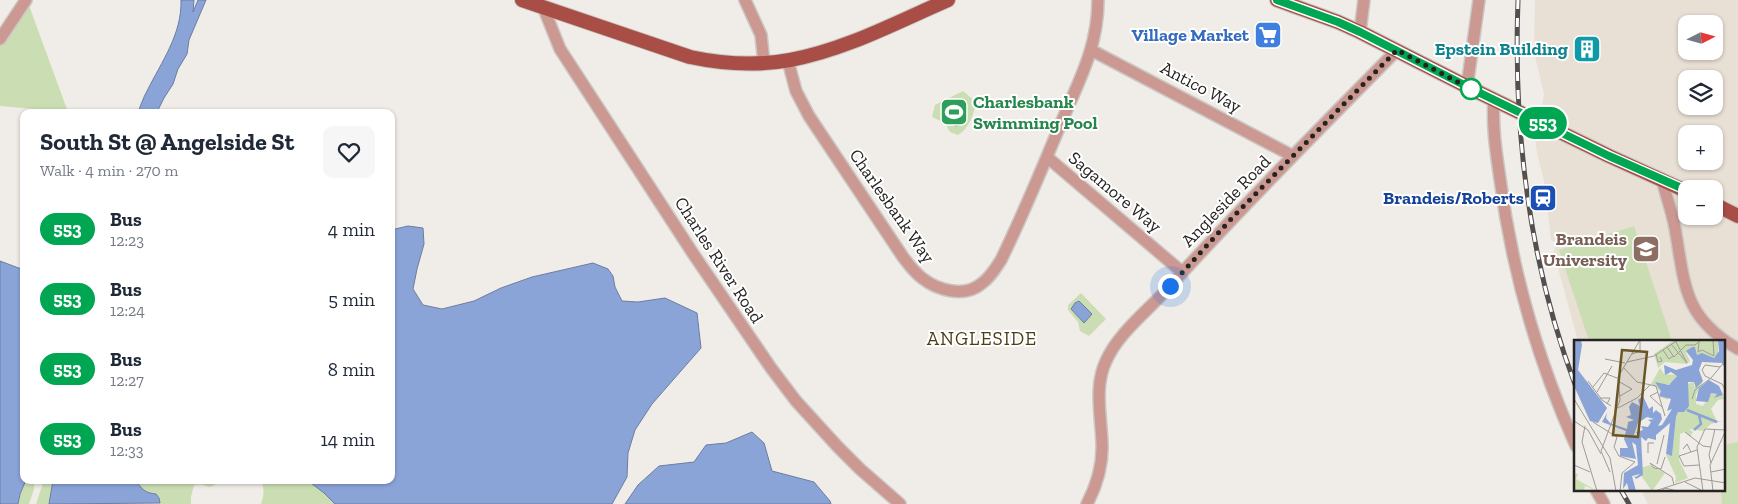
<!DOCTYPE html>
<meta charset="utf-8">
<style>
:root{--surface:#fff;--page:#f6f6f7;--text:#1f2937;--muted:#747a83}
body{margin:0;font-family:"Zilla Slab",serif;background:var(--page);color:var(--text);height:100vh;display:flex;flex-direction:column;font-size:19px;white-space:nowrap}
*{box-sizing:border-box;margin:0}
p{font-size:16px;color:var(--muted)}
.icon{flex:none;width:28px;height:28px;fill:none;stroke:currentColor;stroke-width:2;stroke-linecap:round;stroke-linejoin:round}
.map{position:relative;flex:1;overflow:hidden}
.details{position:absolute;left:20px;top:109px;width:375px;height:375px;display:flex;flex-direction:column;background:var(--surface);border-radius:10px;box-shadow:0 1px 4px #0004}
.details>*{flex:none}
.badge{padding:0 10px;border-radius:16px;font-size:18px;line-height:32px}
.needle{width:32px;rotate:84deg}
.tools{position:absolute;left:1678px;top:15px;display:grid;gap:10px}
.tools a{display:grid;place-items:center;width:45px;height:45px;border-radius:10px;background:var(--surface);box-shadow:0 1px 4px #0004;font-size:25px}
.you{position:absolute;width:25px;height:25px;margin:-12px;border:4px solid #fff;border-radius:50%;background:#1a73e8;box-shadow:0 0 0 8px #1a73e833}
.map>.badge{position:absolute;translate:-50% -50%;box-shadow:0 0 0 2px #fff}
.round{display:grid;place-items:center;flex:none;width:52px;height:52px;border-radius:10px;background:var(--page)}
.summary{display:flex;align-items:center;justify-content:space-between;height:85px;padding:0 20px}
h1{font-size:24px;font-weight:700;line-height:38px}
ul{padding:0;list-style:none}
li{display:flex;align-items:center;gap:15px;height:70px;padding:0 20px}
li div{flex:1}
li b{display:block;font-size:19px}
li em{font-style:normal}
li .badge{min-width:55px;font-weight:700;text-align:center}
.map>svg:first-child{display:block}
.built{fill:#e8dfd5;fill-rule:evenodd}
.green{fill:#cbdeb3}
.water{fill:#8ba4d8;stroke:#6c7da1}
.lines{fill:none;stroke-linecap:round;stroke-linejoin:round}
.minor-casing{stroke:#cbc8c4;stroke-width:14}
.major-casing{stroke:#cbc8c4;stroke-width:16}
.minor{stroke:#cc9892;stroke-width:11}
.major{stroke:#a84e47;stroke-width:14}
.rail-casing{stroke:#52504e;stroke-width:5}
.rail{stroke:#fff;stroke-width:3;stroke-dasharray:9;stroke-linecap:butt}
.line-casing{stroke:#fff;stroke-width:11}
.line{stroke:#00a651;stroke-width:8}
.walk{stroke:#242321;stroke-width:5;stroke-dasharray:0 9}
.stop-dot{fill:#fff;stroke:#00a651;stroke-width:2.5}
.labels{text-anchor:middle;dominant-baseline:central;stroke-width:4;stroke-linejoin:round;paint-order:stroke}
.shop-label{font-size:18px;font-weight:bold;fill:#366cbe;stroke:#fff;text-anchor:end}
.culture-label{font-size:18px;font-weight:bold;fill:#0d838f;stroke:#fff;text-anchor:end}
.street-label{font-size:18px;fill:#242321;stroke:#fff}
.leisure-label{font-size:18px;font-weight:bold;fill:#27864d;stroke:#fff;text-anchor:start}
.transit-label{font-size:18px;font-weight:bold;fill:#164399;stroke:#fff;text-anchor:end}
.education-label{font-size:18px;font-weight:bold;fill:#785e54;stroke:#fff;text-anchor:end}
.neighbourhood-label{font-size:19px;letter-spacing:1px;fill:#4e3d16;stroke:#fff}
.inset-river{fill:none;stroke:#8ba4d8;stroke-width:2.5}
.inset-road{fill:none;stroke:#9e9c98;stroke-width:1}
.view{fill:#6b5625;fill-opacity:0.15;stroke:#6b5625;stroke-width:2.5}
.inset-edge{fill:none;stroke:#242321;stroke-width:2.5}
</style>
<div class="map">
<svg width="1738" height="504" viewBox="0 0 1738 504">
<rect width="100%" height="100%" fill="#f0ece8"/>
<path class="built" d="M1535,0H1738V504H1648L1641,490H1724V342L1578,341L1554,253L1555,245L1558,244L1551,240L1545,185L1537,153L1533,119L1540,121L1544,94L1534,52ZM1686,24H1714V51H1686ZM1686,79H1714V106H1686ZM1686,134H1714V161H1686ZM1686,189H1714V216H1686Z"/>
<path class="green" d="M27,0L68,112L0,106V39Z
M963,91L976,102C974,114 969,129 958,135L950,132L945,123L932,117L935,105Z
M1634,226L1672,341H1589L1559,250Z
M1081,293L1106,319L1089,336L1080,331L1078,322L1068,310V305Z
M1738,442V504H1722L1721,490H1724V445Z
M26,480H34V489L29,504H18L20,494Z
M44,480H53L49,504H36Z
M136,480H220C207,494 208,481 194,485L191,497V504H160L141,489Z
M260,480H307L324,493L335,504H261C264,496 265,487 260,480Z"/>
<path class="water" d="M181,0H194L193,12L198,0H206L189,40L187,54L178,69L173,84L164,98L157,112H138C141,105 143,98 147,91C162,61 182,34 181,0Z
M950,106L962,118L960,125L955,126L943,114L944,109Z
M408,226L423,228L424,244L417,269L413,289L423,305L442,309L474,301L501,288L532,277L593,263L608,269L613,276L615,287L622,301L638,302L665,298L697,313L701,348L652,404L635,430L628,453L627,477L612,504H335L324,493L307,480H391V230Z
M0,261L24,270V480H26L20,494L18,504H0Z
M1079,301L1092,314L1084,323L1071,309L1075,303Z
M752,432L764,443L772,471L814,482L830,501L831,504H625L638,485L659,466L694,462L706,445L726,443Z
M53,480H136C141,489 145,493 156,494L159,498L160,503L49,504Z"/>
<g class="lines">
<g class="minor-casing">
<path id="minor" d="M745,0L761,35L764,63
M544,9L560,49L694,255L771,368L796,401L838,447L860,469L900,504
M1360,32L1364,0
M0,39L26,0
M1091,50L1293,156
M788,61L796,91L809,116L903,257C909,265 914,272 922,278C937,290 964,298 981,284C990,278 995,269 1001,260C1023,215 1042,169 1061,123C1079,81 1098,47 1098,0
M1467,87L1479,0
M1494,99C1492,126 1496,152 1500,179C1512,271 1538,361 1576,446
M1047,157L1182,272
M1662,179C1666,196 1672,212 1675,228C1685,285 1683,317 1738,349
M1596,490L1604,504
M1087,504C1097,485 1103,465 1102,443C1101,415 1094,386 1106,361C1118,333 1149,310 1169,287C1243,206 1320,128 1397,50"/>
</g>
<g class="major-casing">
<path id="major" d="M522,0L690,57C723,64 757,66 790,60C845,50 897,22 948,0
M1277,0L1338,22L1360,32L1478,92L1609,156L1686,191
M1714,204L1738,216"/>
</g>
<use href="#minor" class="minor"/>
<use href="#major" class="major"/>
<g class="rail-casing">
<path id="rail" d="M1518,0C1513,132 1529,263 1576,387
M1621,490L1629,504"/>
</g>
<use href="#rail" class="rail"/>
</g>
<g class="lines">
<g class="line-casing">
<path id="line" d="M1277,0L1338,22L1360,32L1478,92L1609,156L1686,190"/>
</g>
<use href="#line" class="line"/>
<path class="walk" d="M1170,286L1232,218L1397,50L1471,89"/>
</g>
<defs>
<g id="supermarket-square" transform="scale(1.4375)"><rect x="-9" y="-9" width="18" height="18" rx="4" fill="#3f7fe0" stroke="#fff"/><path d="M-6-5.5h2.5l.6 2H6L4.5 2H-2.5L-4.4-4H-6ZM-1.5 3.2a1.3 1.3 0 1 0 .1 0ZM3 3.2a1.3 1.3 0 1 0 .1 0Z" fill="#fff"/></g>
<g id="building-square" transform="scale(1.4375)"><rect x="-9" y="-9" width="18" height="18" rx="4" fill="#0f9aa8" stroke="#fff"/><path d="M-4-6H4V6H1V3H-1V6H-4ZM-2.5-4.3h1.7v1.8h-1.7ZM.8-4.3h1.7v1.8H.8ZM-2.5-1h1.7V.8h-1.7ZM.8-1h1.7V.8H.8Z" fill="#fff"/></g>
<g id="stadium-square" transform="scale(1.4375)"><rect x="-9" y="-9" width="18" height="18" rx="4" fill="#2e9e5b" stroke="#fff"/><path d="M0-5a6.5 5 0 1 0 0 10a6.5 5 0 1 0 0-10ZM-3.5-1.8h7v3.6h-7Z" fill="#fff"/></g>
<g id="station-square" transform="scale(1.4375)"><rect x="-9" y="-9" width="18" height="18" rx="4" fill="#1a4fb4" stroke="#fff"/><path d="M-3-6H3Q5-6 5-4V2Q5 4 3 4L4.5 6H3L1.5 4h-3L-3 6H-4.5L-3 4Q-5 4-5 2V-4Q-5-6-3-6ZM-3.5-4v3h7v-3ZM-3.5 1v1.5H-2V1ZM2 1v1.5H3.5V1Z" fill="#fff"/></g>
<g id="university-square" transform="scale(1.4375)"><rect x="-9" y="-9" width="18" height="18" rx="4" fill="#8d6e63" stroke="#fff"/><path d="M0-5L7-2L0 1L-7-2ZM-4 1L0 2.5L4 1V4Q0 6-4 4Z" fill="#fff"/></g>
</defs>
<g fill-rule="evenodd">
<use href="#supermarket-square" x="1268" y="35"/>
<use href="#building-square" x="1587" y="49"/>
<use href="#stadium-square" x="954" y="112"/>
<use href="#station-square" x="1543" y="198"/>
<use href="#university-square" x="1646" y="249"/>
</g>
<circle class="stop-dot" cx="1471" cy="89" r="10"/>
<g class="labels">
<g class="shop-label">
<text x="1249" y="35">Village Market</text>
</g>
<g class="culture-label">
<text x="1568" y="49">Epstein Building</text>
</g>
<g class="street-label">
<text transform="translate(1201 87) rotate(28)">Antico Way</text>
<text transform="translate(1115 192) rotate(40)">Sagamore Way</text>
<text transform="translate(1226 201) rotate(-46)">Angleside Road</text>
<text transform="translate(892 206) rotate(55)">Charlesbank Way</text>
<text transform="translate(719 260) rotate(57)">Charles River Road</text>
</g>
<g class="leisure-label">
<text x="973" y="102">Charlesbank<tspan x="973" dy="21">Swimming Pool</tspan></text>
</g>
<g class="transit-label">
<text x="1524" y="198">Brandeis/Roberts</text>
</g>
<g class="education-label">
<text x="1627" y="239">Brandeis<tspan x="1627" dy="21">University</tspan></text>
</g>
<g class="neighbourhood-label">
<text x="982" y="338">ANGLESIDE</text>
</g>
</g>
<g transform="translate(1574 340)">
<rect width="151" height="151" fill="#f0ece8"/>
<path d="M100,0H144V13L139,18L129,14L123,15L122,9L117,7L112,13L116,21L113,24L91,22L84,28L80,14ZM86,28L90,34L103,35L97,44L90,45L94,60L86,57V51L77,44ZM129,41L122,55V64L129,66L137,53L143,54L140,58L149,55L150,59L144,60L137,69L143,81H149L137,84L129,91L115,89L119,92L116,97L111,92L106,94L105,120L114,138L101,143L102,137L92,115H98L102,77L105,70L115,66L113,44L120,42V47ZM76,125L91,133L78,151L68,137L67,128ZM0,133L4,134L2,139L23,151L11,146L10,151H0Z" fill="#cbdeb3"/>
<path d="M0,0H7L8,5L4,30L33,68L24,83L16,81L0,46ZM144,0H150L151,28L148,23L128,22L125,30L129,41L122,48L120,42H114L115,66L110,72H104L102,77L98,116L92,114L96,83L82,95V100L74,98L72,101L67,97L69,135L62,139L60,136L62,137L66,134L58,136L62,151H55L53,143L49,149L50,133L64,125L62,105L58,102L62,119L46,116V108H54L50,99L52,91L28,82L33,73L32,78L36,83L53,89L54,82L60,80L52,77L57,75L55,67L58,62L66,66L64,60L69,56L75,69L79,66V73L82,70L87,74L88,79L84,86L88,85L98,69L93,71L97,59L85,56L87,51L81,42L95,45L103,36L97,32L91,35L90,25L102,30L118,25L119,20L112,11L118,7H121L123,15L128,13L140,18L145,11ZM73,77L80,79L74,80L77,82L74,87L67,86L69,90L62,92L65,96L60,95L64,83ZM135,40L145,46L149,55L140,58L143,54L137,53L134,62L122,61L125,48Z" fill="#8ba4d8" fill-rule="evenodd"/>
<path class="inset-river" d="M113,70L143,82M120,90L127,84L125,75"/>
<path class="inset-road" d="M139,0L140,16M102,2L113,23M125,2L124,12L128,10L140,16M97,4L113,23M112,5H121L127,0M93,7L100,17L112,5M89,10L95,19L99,16M58,14L66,11V0M82,14L84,22L88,21L86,17M31,19L51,23M53,22L80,16L104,0M49,27L63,42L82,46L91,76M146,27L131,25L128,30L131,36L148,44L152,51M14,41L28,60L37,66M44,41L58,49L46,56M19,47L30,33L43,38M23,52L38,26M84,52L76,56L88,67M26,58H36L33,64M0,59L36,118L42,151M118,59L121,50L137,38L152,20M44,68L63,58L76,45M0,81L14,90L27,114M19,82L43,97L40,107L45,116L61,122L48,133L46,151M11,86L8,102L23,151M111,92L129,106L137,107M109,109L113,104L117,112M123,110L105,116L110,126L125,125M74,113V103H80M76,123L98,137L100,145M76,123L80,128L87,129L91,117M137,123L135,115L141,89M83,124L90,95M0,125L16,132M36,132L27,111L46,60L44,37L66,0M137,132L152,129M111,142L127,150M81,151L121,138L152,143M88,151L91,148L103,151M129,151L123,107L131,89L151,90M139,151L136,125L152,90"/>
<path class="view" d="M48,10L73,12L64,97L39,95Z"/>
<rect width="151" height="151" class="inset-edge"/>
</g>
</svg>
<div class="tools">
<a><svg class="needle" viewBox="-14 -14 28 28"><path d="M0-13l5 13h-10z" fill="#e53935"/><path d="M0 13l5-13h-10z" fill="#747a83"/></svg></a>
<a><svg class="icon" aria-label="layers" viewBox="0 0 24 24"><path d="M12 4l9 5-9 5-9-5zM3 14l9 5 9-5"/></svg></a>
<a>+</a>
<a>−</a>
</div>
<div class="you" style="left:1170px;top:286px"></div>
<b class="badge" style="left:1543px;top:123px;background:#00a651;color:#fff">553</b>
<section class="details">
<div class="summary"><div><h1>South St @ Angelside St</h1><p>Walk · 4 min · 270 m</p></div><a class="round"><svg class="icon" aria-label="heart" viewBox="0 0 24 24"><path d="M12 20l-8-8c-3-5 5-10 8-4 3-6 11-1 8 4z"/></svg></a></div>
<ul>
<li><span class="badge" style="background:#00a651;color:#fff">553</span><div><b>Bus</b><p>12:23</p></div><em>4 min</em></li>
<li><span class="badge" style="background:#00a651;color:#fff">553</span><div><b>Bus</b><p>12:24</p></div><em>5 min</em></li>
<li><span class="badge" style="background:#00a651;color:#fff">553</span><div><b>Bus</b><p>12:27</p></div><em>8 min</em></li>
<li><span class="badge" style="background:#00a651;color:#fff">553</span><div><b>Bus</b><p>12:33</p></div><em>14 min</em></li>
</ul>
</section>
</div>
